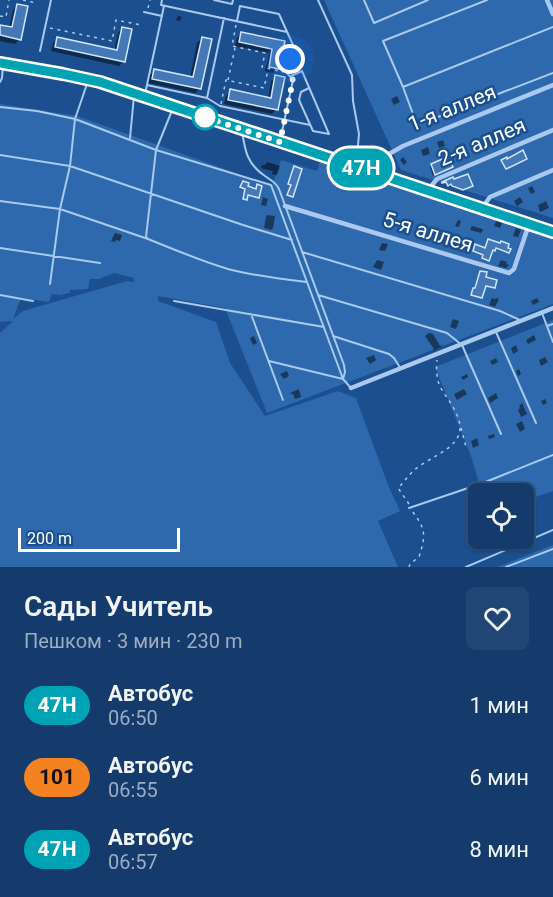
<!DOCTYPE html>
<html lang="ru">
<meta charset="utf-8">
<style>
:root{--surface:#143b6b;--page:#214673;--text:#f1f3f6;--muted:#9dadc1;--line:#33557e}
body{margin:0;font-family:Roboto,sans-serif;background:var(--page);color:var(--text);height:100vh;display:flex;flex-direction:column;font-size:22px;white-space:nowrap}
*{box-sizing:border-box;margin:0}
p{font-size:20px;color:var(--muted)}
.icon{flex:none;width:33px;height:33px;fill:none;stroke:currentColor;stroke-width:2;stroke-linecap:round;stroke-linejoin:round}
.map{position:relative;height:567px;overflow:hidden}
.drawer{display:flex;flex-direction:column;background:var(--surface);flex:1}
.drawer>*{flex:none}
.badge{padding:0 12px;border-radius:20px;font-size:21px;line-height:39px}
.buttons{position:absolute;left:468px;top:483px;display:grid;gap:12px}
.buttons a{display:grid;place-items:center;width:66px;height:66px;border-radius:9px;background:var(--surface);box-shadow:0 2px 4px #0004,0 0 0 2px var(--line);font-size:30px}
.scale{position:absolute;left:18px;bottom:15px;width:162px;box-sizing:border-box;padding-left:6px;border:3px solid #fff;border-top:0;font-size:16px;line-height:21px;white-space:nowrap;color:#fff;-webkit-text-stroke:4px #1b4f8f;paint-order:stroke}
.you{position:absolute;width:30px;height:30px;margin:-15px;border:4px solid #fff;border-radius:50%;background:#1a73e8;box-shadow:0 0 0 9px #1a73e833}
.map>.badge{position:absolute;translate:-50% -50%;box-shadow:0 0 0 3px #fff}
.round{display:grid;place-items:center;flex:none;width:63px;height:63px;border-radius:9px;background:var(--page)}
.summary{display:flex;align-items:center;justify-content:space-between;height:102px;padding:0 24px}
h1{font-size:28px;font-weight:600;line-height:45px}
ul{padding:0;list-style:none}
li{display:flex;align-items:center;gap:18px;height:72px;padding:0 24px}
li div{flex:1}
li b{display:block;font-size:22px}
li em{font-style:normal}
li .badge{min-width:66px;font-weight:700;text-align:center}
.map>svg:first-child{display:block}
.green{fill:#2e69ad;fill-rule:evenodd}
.shadow{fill:#0007}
.building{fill:#4478b7;stroke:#cfe3fa;stroke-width:1.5}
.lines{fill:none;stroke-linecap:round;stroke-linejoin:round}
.path{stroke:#a9c9ee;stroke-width:1.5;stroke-dasharray:3 4.5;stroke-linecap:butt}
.service{stroke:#a9c9ee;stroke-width:2}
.minor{stroke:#a9c9ee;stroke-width:4.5}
.secondary{stroke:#d6e6fa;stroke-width:6}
.line-casing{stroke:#fff;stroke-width:14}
.line{stroke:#00a3b4;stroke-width:9}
.walk{stroke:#fff;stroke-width:6;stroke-dasharray:0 10.8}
.stop-dot{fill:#fff;stroke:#00a3b4;stroke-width:3}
.labels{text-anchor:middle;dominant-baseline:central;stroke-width:5;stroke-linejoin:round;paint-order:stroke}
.street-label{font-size:21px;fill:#fff;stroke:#1b4f8f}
</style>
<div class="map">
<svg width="553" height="567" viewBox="0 0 553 567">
<rect width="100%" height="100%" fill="#1b4f8f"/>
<path class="green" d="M324,0H553V218L401,170Z
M0,104L77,116L272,186L281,160L317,171L321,159L553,234V304L267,413L225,308L158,296V301L216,322L230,363L265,416L338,391L356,398L388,485L400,511L378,521L398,567H0V333L13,321L0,322ZM114,273L134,278V282L127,281L23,311L13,319L21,298L49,302L52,294L60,295L70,293V290L88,289L90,279H99Z
M553,320V491L524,501V494L482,493L471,456L435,367Z
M553,545V567H497Z"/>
<path class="shadow" d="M18,6L19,39L15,44L0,41V26L9,28L13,10Z
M178,16L182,17L180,21L176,20Z
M122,28L124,61L119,66L51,51L53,43L57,39L114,51L118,33Z
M242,33L283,42L277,68L273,73L265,71L269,53L235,46L237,38Z
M202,38L200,89L195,93L148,83L150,75L154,71L190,78L197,43Z
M276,77V109L272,114L224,104L226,96L230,91L268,99L271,81Z
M397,96L400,102L394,105L391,99Z
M443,140L445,146L439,148L437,142Z
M428,147L430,154L423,156L421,150Z
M403,157L407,162L404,165L400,160Z
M267,162L280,166L277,175L272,174L273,171L261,168L262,165H265Z
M432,165L452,167L433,176L430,167Z
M532,186L535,192L531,194L528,188Z
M263,197L268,199L266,206L261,205Z
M520,197L523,202L517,206L514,201Z
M546,201L549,208L540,212L538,205Z
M267,215L275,216L273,228L271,230L264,228L266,217Z
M458,220L461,221L459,227L455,226Z
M496,221L502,223L500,228L494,226Z
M472,226L483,229L482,232L481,233L470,230Z
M516,228L521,230L518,237L513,236Z
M115,233L122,235L120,241L116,240L115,242L111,241Z
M382,243L388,244L385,251L379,250Z
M507,245V253L494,249L493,251L491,250L487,261L482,259L483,256L473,252L475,247L485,249Z
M377,260L384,262L381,270L373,267Z
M501,260L507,262L506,264L509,265L506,268L498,266Z
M492,298L495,299L497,298L499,299L495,307L489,305Z
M537,298L539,302L533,305L531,301Z
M453,319L459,321L456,329L450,327Z
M429,333L433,334L440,346L442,345L441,347L432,351L434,349L425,336Z
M534,335L536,340L528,344L526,340Z
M254,336L257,343L253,345L250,338Z
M516,345L518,351L513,354L511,348Z
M374,355L376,360L370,364L366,358Z
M545,357L548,362L541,366L539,360Z
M496,358L498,362L492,365L490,361Z
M519,369L521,374L518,376L516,371Z
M287,371L289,376L284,379L280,374Z
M467,374L468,377L463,380L461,377Z
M299,389L301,397L295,399L293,394H291L290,393Z
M464,389L467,394L457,400L454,394Z
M496,393L498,398L490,403L488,398Z
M545,399L547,403L543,405L541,401Z
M522,403L527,414L521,417L518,410L520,408L519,406Z
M522,421L525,429L520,432L516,424Z
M494,434L495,437L489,439L488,436Z
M477,438L479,445L473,448L471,441Z"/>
<path class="building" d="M17,4L28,6L21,40L0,35V25L12,27Z
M122,27L132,29L125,62L55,47L57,37L117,50Z
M241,32L285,41L279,69L269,67L272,49L239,42Z
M202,37L212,39L201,89L152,79L154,69L193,77Z
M275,75L285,77L278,110L228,100L230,89L271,98Z
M523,150L527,159L506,169L501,160L507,157V159Z
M449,156L453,167L435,175L431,164Z
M294,166L302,169L293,197L287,195L291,185L288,184Z
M468,174L473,186L463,190L452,186L451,184L448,186L446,182L442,183V182L453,177L454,179Z
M243,181L249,183L248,186L256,189L257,184L262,186L259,198L248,195L247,200L243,199L245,189L240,187Z
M488,239L500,243L501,241L509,244L508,248L511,249L509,253L496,248L495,251L493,250L489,261L482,258L483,255L473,251L475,244L485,248Z
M480,271L487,272L486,277L497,280L495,288L486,286L482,298L471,295L473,288H475Z"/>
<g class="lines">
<path class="path" d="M23,0L36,3
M148,8L150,0
M0,16L6,17L9,0
M236,25L232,46L265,53L262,67L283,72
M50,28L112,41L116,20L141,25
M228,80L235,48
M221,104L226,80L264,88L268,70
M461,428L466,447
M409,504L398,488C406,480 411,471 421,465C446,449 473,441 453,407C447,396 437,387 437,374C436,369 437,364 437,360
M409,567L410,564L419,557C426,535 426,529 412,511"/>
<path class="service" d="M162,0L161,5L287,32
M214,0L232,4L233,0
M318,0L352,75L353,101L359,134L358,145L351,165
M364,0L374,23L428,0
M487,0L383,41L403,87L417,125L553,73
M144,12L162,16
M237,21L240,6L279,14L293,45L287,73L293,80L280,141
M40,51L51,0
M291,76L302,71L329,134
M88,81L75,119L156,150L271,185L307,282
M0,82L2,78L3,66
M147,85L207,98L220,106L310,125
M403,87L553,27
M309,88L301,92L299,100L313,131L329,134
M145,94L164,6
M207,98L224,18
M0,107L37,111L75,119L70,166L60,209L50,284
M173,108L156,150L146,237L148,239C175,250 201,261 228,269C254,276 281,279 307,282L343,379L351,388
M242,131C245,151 247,164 265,176C270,180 276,182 279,189L344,365L345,372L343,379L269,361
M130,138L134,96
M0,155L70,166L243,225L292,240
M0,201L60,209L148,239
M0,248L100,263
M302,252L500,311L520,320
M0,295L33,301
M318,295L447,333L462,345L501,434
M174,301L324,327
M542,313L553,342
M251,314L283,400
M547,326L553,324
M496,332L536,423
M333,336L389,354L394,358L401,369
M409,508L483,483L553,455
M466,567L553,530
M506,567L553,549"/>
<path class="minor" d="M547,0L553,14
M370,171L382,158L403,146L553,85
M428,190L437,179L553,130
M285,206L509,273L514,269L529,224
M482,208L490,197L553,170
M351,388L553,308"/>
<path class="secondary" d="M0,63L63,73L100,82L553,232"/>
</g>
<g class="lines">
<g class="line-casing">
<path id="line" d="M0,63L63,74L100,82L553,232"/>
</g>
<use href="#line" class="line"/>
<path class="walk" d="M205,117L196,114L280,142L293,80L287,73L290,59"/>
</g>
<circle class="stop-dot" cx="205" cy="117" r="12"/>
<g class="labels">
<g class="street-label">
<text transform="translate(452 108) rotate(-22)">1-я аллея</text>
<text transform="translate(482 142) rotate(-23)">2-я аллея</text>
<text transform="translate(428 232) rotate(17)">5-я аллея</text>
</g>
</g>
</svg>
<div class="buttons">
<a><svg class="icon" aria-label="locate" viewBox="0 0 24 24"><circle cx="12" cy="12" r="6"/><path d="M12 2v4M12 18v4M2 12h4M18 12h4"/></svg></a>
</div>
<div class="scale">200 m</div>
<div class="you" style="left:290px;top:59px"></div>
<b class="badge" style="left:361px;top:168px;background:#00a3b4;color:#fff">47Н</b>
</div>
<section class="drawer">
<div class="summary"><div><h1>Сады Учитель</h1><p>Пешком · 3 мин · 230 m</p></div><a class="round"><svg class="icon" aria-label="heart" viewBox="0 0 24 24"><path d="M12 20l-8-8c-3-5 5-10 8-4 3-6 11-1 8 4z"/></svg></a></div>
<ul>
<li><span class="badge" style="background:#00a3b4;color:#fff">47Н</span><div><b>Автобус</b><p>06:50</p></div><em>1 мин</em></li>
<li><span class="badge" style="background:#f58220;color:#111">101</span><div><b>Автобус</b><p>06:55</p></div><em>6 мин</em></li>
<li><span class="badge" style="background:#00a3b4;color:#fff">47Н</span><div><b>Автобус</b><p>06:57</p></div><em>8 мин</em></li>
</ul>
</section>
